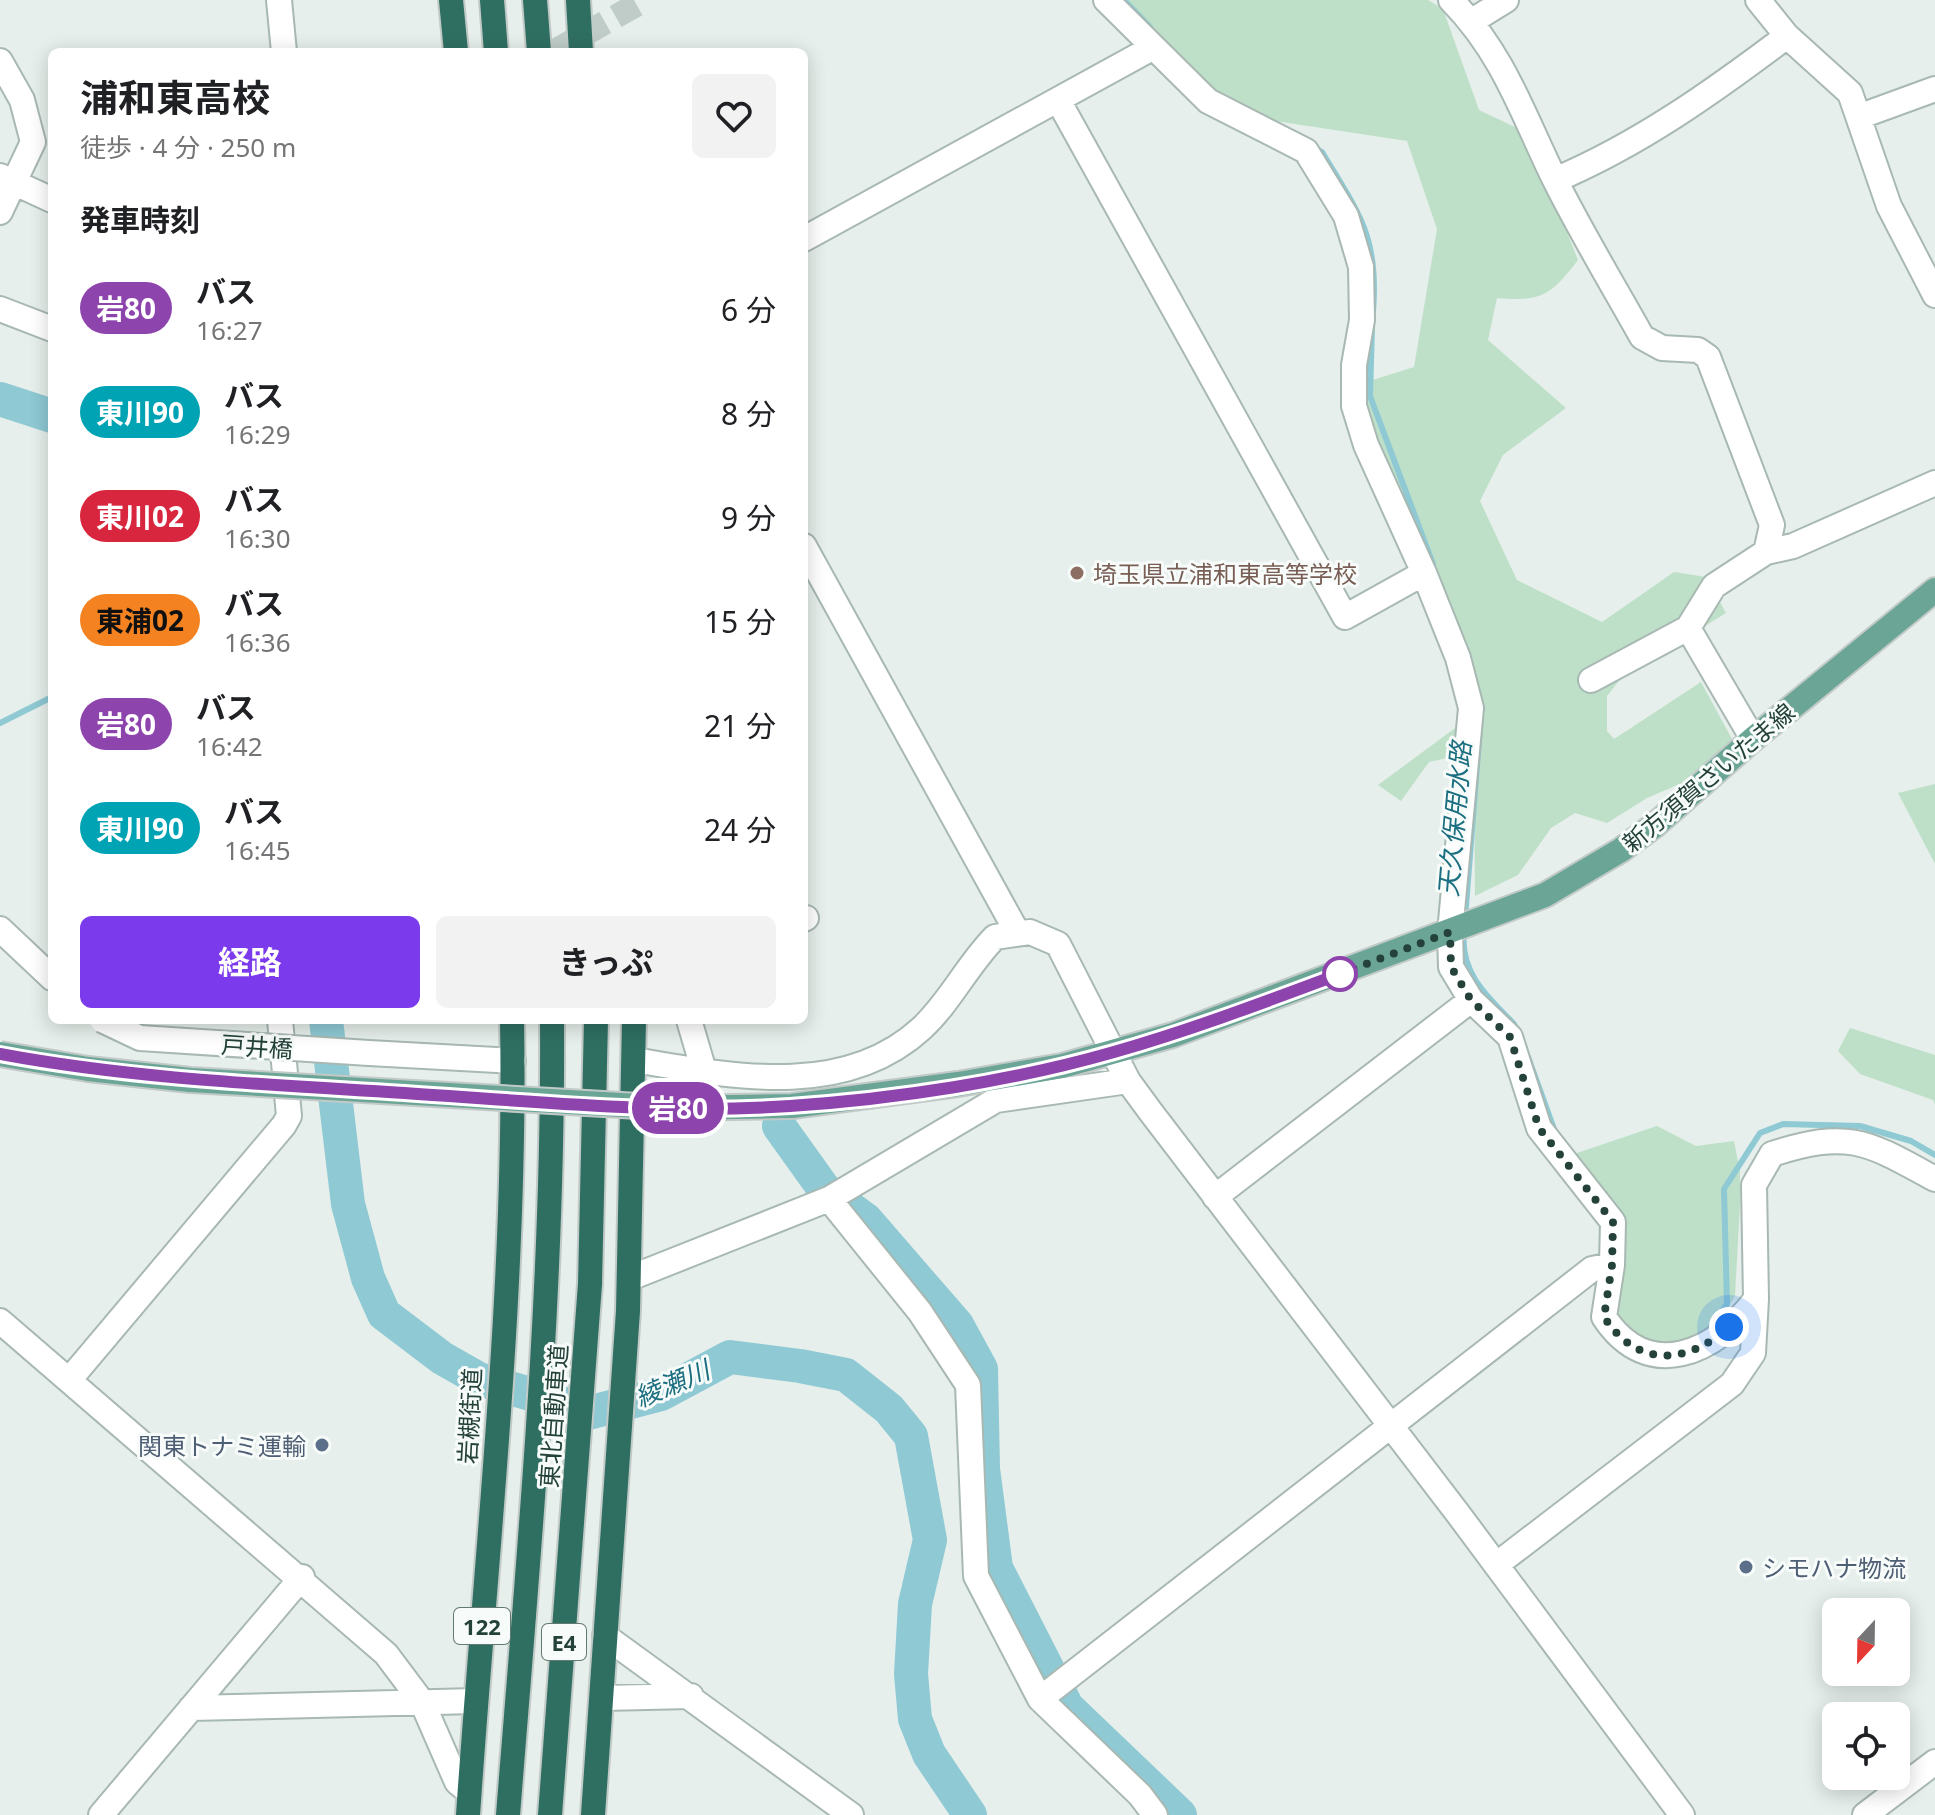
<!DOCTYPE html>
<html lang="ja">
<meta charset="utf-8">
<style>
:root{--surface:#fff;--page:#f2f2f2;--text:#202124;--muted:#757577;--accent:#7c3aed}
body{margin:0;font-family:"Noto Sans","Noto Sans JP",sans-serif;background:var(--page);color:var(--text);height:100vh;display:flex;flex-direction:column;font-size:30px;white-space:nowrap}
*{box-sizing:border-box;margin:0}
p{font-size:26px;color:var(--muted)}
.icon{flex:none;width:44px;height:44px;fill:none;stroke:currentColor;stroke-width:2;stroke-linecap:round;stroke-linejoin:round}
.map{position:relative;flex:1;overflow:hidden}
.side{position:absolute;left:48px;top:48px;width:760px;height:976px;display:flex;flex-direction:column;background:var(--surface);border-radius:12px;box-shadow:0 4px 20px #0003}
.side>*{flex:none}
.badge{padding:0 16px;border-radius:26px;font-size:28px;line-height:52px}
.needle{width:52px;rotate:202deg}
.buttons{position:absolute;left:1822px;top:1598px;display:grid;gap:16px}
.buttons a{display:grid;place-items:center;width:88px;height:88px;border-radius:12px;background:var(--surface);box-shadow:0 4px 20px #0003;font-size:40px}
.you{position:absolute;width:40px;height:40px;margin:-20px;border:6px solid #fff;border-radius:50%;background:#1a73e8;box-shadow:0 0 0 12px #1a73e833}
.map>.badge{position:absolute;translate:-50% -50%;box-shadow:0 0 0 4px #fff}
h2{padding:0 32px;font-size:30px;line-height:72px}
.round{display:grid;place-items:center;flex:none;width:84px;height:84px;border-radius:12px;background:var(--page)}
.headline{display:flex;align-items:center;justify-content:space-between;height:136px;padding:0 32px}
h1{font-size:38px;font-weight:700;line-height:60px}
.action{display:flex;gap:16px;margin-top:auto;padding:16px 32px}
.action a{flex:1;height:92px;border-radius:12px;background:var(--accent);color:#fff;font-size:32px;font-weight:700;line-height:92px;text-align:center}
.action a+a{background:var(--page);color:var(--text)}
ul{padding:0;list-style:none}
li{display:flex;align-items:center;gap:24px;height:104px;padding:0 32px}
li div{flex:1}
li b{display:block;font-size:30px}
li em{font-style:normal}
li .badge{min-width:88px;font-weight:700;text-align:center}
.map>svg:first-child{display:block}
.green{fill:#bfe0c8}
.lines{fill:none;stroke-linecap:round;stroke-linejoin:round}
.stream{stroke:#8ec9d4;stroke-width:6}
.river{stroke:#8ec9d4;stroke-width:34}
.minor-tunnel{stroke:#bfccc8;stroke-width:24;stroke-dasharray:24 12;stroke-linecap:butt}
.minor-casing{stroke:#a8b8b2;stroke-width:28}
.major-casing{stroke:#c2cac8;stroke-width:28}
.highway-casing{stroke:#c2cac8;stroke-width:28}
.minor{stroke:#fff;stroke-width:24}
.major{stroke:#6aa596;stroke-width:24}
.highway{stroke:#2f6f62;stroke-width:24}
.minor-bridge-casing{stroke:#a8b8b2;stroke-width:28;stroke-linecap:butt}
.major-bridge-casing{stroke:#c2cac8;stroke-width:28;stroke-linecap:butt}
.minor-bridge{stroke:#fff;stroke-width:24}
.major-bridge{stroke:#6aa596;stroke-width:24}
.line-casing{stroke:#fff;stroke-width:18}
.line{stroke:#8e44ad;stroke-width:12}
.walk{stroke:#24423a;stroke-width:8;stroke-dasharray:0 14.4}
.education-dot{fill:#8d6e63;stroke:#f7fbf9;stroke-width:3}
.stop-dot{fill:#fff;stroke:#8e44ad;stroke-width:4}
.service-dot{fill:#5c6f8a;stroke:#f7fbf9;stroke-width:3}
.labels{text-anchor:middle;dominant-baseline:central;stroke-width:6;stroke-linejoin:round;paint-order:stroke}
.shield{fill:#f7fbf9;stroke:#637a73;stroke-width:2}
.shield-label{font-size:22px;font-weight:bold;fill:#24423a}
.education-label{font-size:24px;fill:#785e54;stroke:#f7fbf9;text-anchor:start}
.street-label{font-size:24px;fill:#24423a;stroke:#f7fbf9}
.service-label{font-size:24px;fill:#4e5e75;stroke:#f7fbf9;text-anchor:end}
.water-label{font-size:26px;font-style:italic;fill:#1c6f80;stroke:#f7fbf9}
</style>
<div class="map">
<svg width="1935" height="1815" viewBox="0 0 1935 1815">
<rect width="100%" height="100%" fill="#e6efeb"/>
<path class="green" d="M1095,0H1428L1443,9L1479,110L1517,128L1533,148L1578,260C1551,295 1542,302 1497,298L1488,340L1566,408L1503,455L1480,501L1517,580L1602,622L1674,572L1706,577L1726,613L1622,677L1607,696V731L1614,739L1701,682L1732,739L1701,775L1647,798L1607,823L1575,813L1551,828L1518,875L1475,896L1474,752L1429,762L1401,801L1378,785L1466,720L1476,706L1346,412L1360,384L1414,367L1437,229L1407,141L1275,121L1216,119Z
M1935,784V864L1898,793Z
M1850,1028L1935,1055V1105L1933,1100L1860,1074L1838,1051Z
M1657,1126L1696,1146L1734,1141L1740,1172V1205L1735,1296L1711,1335L1649,1349L1613,1321L1618,1222L1568,1156Z"/>
<g class="lines">
<path class="stream" d="M1124,0L1150,27
M1315,148L1322,152C1359,214 1379,236 1373,312
M1372,327L1370,396L1433,564
M0,723L52,697
M1465,919L1481,715
M1464,934C1460,974 1489,998 1514,1024L1518,1032
M1528,1057L1554,1129
M1709,1330L1727,1304L1724,1189L1760,1133L1783,1124L1860,1126L1911,1141L1935,1155"/>
<path class="river" d="M0,399L52,416
M326,1020L348,1204L368,1278L384,1314L442,1358L479,1379L592,1412L661,1394L730,1357L800,1366L846,1375L889,1409L911,1436L930,1540L915,1604L911,1674L915,1719L929,1754L970,1815
M779,1126L824,1189L866,1220L957,1325L981,1369L983,1469L996,1568L1067,1707L1180,1815"/>
<path class="minor-tunnel" d="M553,52L645,0"/>
<g class="minor-casing">
<path id="minor" d="M279,0L284,52
M1106,0L1208,101L1306,151L1346,216L1361,267L1362,320L1354,365V406L1366,445L1424,573L1458,658L1471,708L1450,932L1451,967L1471,1000L1510,1037L1539,1128L1613,1222L1612,1265L1604,1317C1648,1384 1716,1353 1756,1299L1754,1185L1772,1154C1850,1129 1867,1142 1935,1179
M1451,0C1504,54 1523,115 1555,180C1582,234 1613,285 1642,337L1662,348L1698,350L1708,357L1772,525L1766,552
M1758,0L1787,36L1850,93L1889,206L1935,295
M1472,21L1506,0
M0,61L22,100L33,142L0,212
M1058,100L1345,617L1424,573
M1861,116L1935,89
M0,176L52,200
M1555,180C1640,144 1714,91 1787,36
M804,239L1152,48
M0,309L52,329
M804,546L1017,932
M1688,628L1753,739
M1591,680L1688,628L1714,586L1766,552L1793,546L1935,483
M804,919L806,918
M0,929L52,978
M689,1020L704,1071
M369,1053L513,1061
M635,1060C730,1076 844,1100 922,1028C950,1002 968,964 995,937L1030,932L1058,944L1128,1081L1150,1111L1459,1515L1682,1815
M1215,1197L1471,1000
M829,1199L920,1312L968,1385L976,1576L1040,1699L1140,1795L1155,1815
M630,1278L829,1199L996,1100L1128,1081
M0,1321L386,1654L422,1702L457,1782L469,1792
M70,1379L284,1125L289,1116L280,1020
M1496,1565L1732,1384L1753,1353L1756,1299
M605,1636L851,1815
M603,1698L691,1696
M1040,1699L1592,1269L1612,1265
M191,1708L476,1701
M101,1815L302,1577
M1865,1815L1935,1762"/>
</g>
<g class="major-casing">
<path id="major" d="M958,1084L1062,1066L1173,1035L1545,895L1621,850L1655,825L1753,739L1935,590"/>
</g>
<g class="highway-casing">
<path id="highway" d="M451,0L456,52
M492,0L496,52
M535,0L539,52
M578,0L581,52
M468,1815C486,1551 517,1285 512,1020
M508,1815C529,1550 554,1286 552,1020
M550,1815L590,1284L596,1020
M593,1815L628,1311L634,1020"/>
</g>
<use href="#minor" class="minor"/>
<use href="#major" class="major"/>
<use href="#highway" class="highway"/>
<g class="minor-bridge-casing">
<path id="minor-bridge" d="M102,1020L140,1038L369,1053"/>
</g>
<g class="major-bridge-casing">
<path id="major-bridge" d="M0,1054L88,1069L190,1080L673,1108L792,1106L958,1084"/>
</g>
<use href="#minor-bridge" class="minor-bridge"/>
<use href="#major-bridge" class="major-bridge"/>
</g>
<g class="lines">
<g class="line-casing">
<path id="line" d="M0,1054C128,1078 257,1084 388,1092C521,1100 657,1115 790,1106C896,1099 1013,1081 1114,1052C1191,1030 1265,1002 1340,974"/>
</g>
<use href="#line" class="line"/>
<path class="walk" d="M1340,974L1450,932L1451,967L1471,1000L1510,1037L1539,1128L1613,1222L1612,1265L1604,1317C1637,1368 1687,1365 1729,1327"/>
</g>
<circle class="education-dot" cx="1077" cy="573" r="8"/>
<circle class="stop-dot" cx="1340" cy="974" r="16"/>
<g class="service-dot">
<circle cx="322" cy="1445" r="8"/>
<circle cx="1746" cy="1567" r="8"/>
</g>
<g class="labels">
<g class="shield">
<rect x="454" y="1608" width="56" height="36" rx="6"/>
<rect x="542" y="1624" width="44" height="36" rx="6"/>
</g>
<g class="shield-label">
<text x="482" y="1626">122</text>
<text x="564" y="1642">E4</text>
</g>
<g class="education-label">
<text x="1093" y="573">埼玉県立浦和東高等学校</text>
</g>
<g class="street-label">
<text transform="translate(1708 777) rotate(-40)">新方須賀さいたま線</text>
<text transform="translate(257 1046) rotate(4)">戸井橋</text>
<text transform="translate(469 1416) rotate(-87)">岩槻街道</text>
<text transform="translate(553 1416) rotate(-86)">東北自動車道</text>
</g>
<g class="service-label">
<text x="306" y="1445">関東トナミ運輸</text>
<text x="1762" y="1567" text-anchor="start">シモハナ物流</text>
</g>
<g class="water-label">
<text transform="translate(1454 819) rotate(-85)">天久保用水路</text>
<text transform="translate(672 1383) rotate(-23)">綾瀬川</text>
</g>
</g>
</svg>
<div class="buttons">
<a><svg class="needle" viewBox="-14 -14 28 28"><path d="M0-13l5 13h-10z" fill="#e53935"/><path d="M0 13l5-13h-10z" fill="#757577"/></svg></a>
<a><svg class="icon" aria-label="locate" viewBox="0 0 24 24"><circle cx="12" cy="12" r="6"/><path d="M12 2v4M12 18v4M2 12h4M18 12h4"/></svg></a>
</div>
<div class="you" style="left:1729px;top:1327px"></div>
<b class="badge" style="left:678px;top:1108px;background:#8e44ad;color:#fff">岩80</b>
<section class="side">
<div class="headline"><div><h1>浦和東高校</h1><p>徒歩 · 4 分 · 250 m</p></div><a class="round"><svg class="icon" aria-label="heart" viewBox="0 0 24 24"><path d="M12 20l-8-8c-3-5 5-10 8-4 3-6 11-1 8 4z"/></svg></a></div>
<h2>発車時刻</h2>
<ul>
<li><span class="badge" style="background:#8e44ad;color:#fff">岩80</span><div><b>バス</b><p>16:27</p></div><em>6 分</em></li>
<li><span class="badge" style="background:#00a3b4;color:#fff">東川90</span><div><b>バス</b><p>16:29</p></div><em>8 分</em></li>
<li><span class="badge" style="background:#d7263d;color:#fff">東川02</span><div><b>バス</b><p>16:30</p></div><em>9 分</em></li>
<li><span class="badge" style="background:#f58220;color:#111">東浦02</span><div><b>バス</b><p>16:36</p></div><em>15 分</em></li>
<li><span class="badge" style="background:#8e44ad;color:#fff">岩80</span><div><b>バス</b><p>16:42</p></div><em>21 分</em></li>
<li><span class="badge" style="background:#00a3b4;color:#fff">東川90</span><div><b>バス</b><p>16:45</p></div><em>24 分</em></li>
</ul>
<div class="action"><a>経路</a><a>きっぷ</a></div>
</section>
</div>
